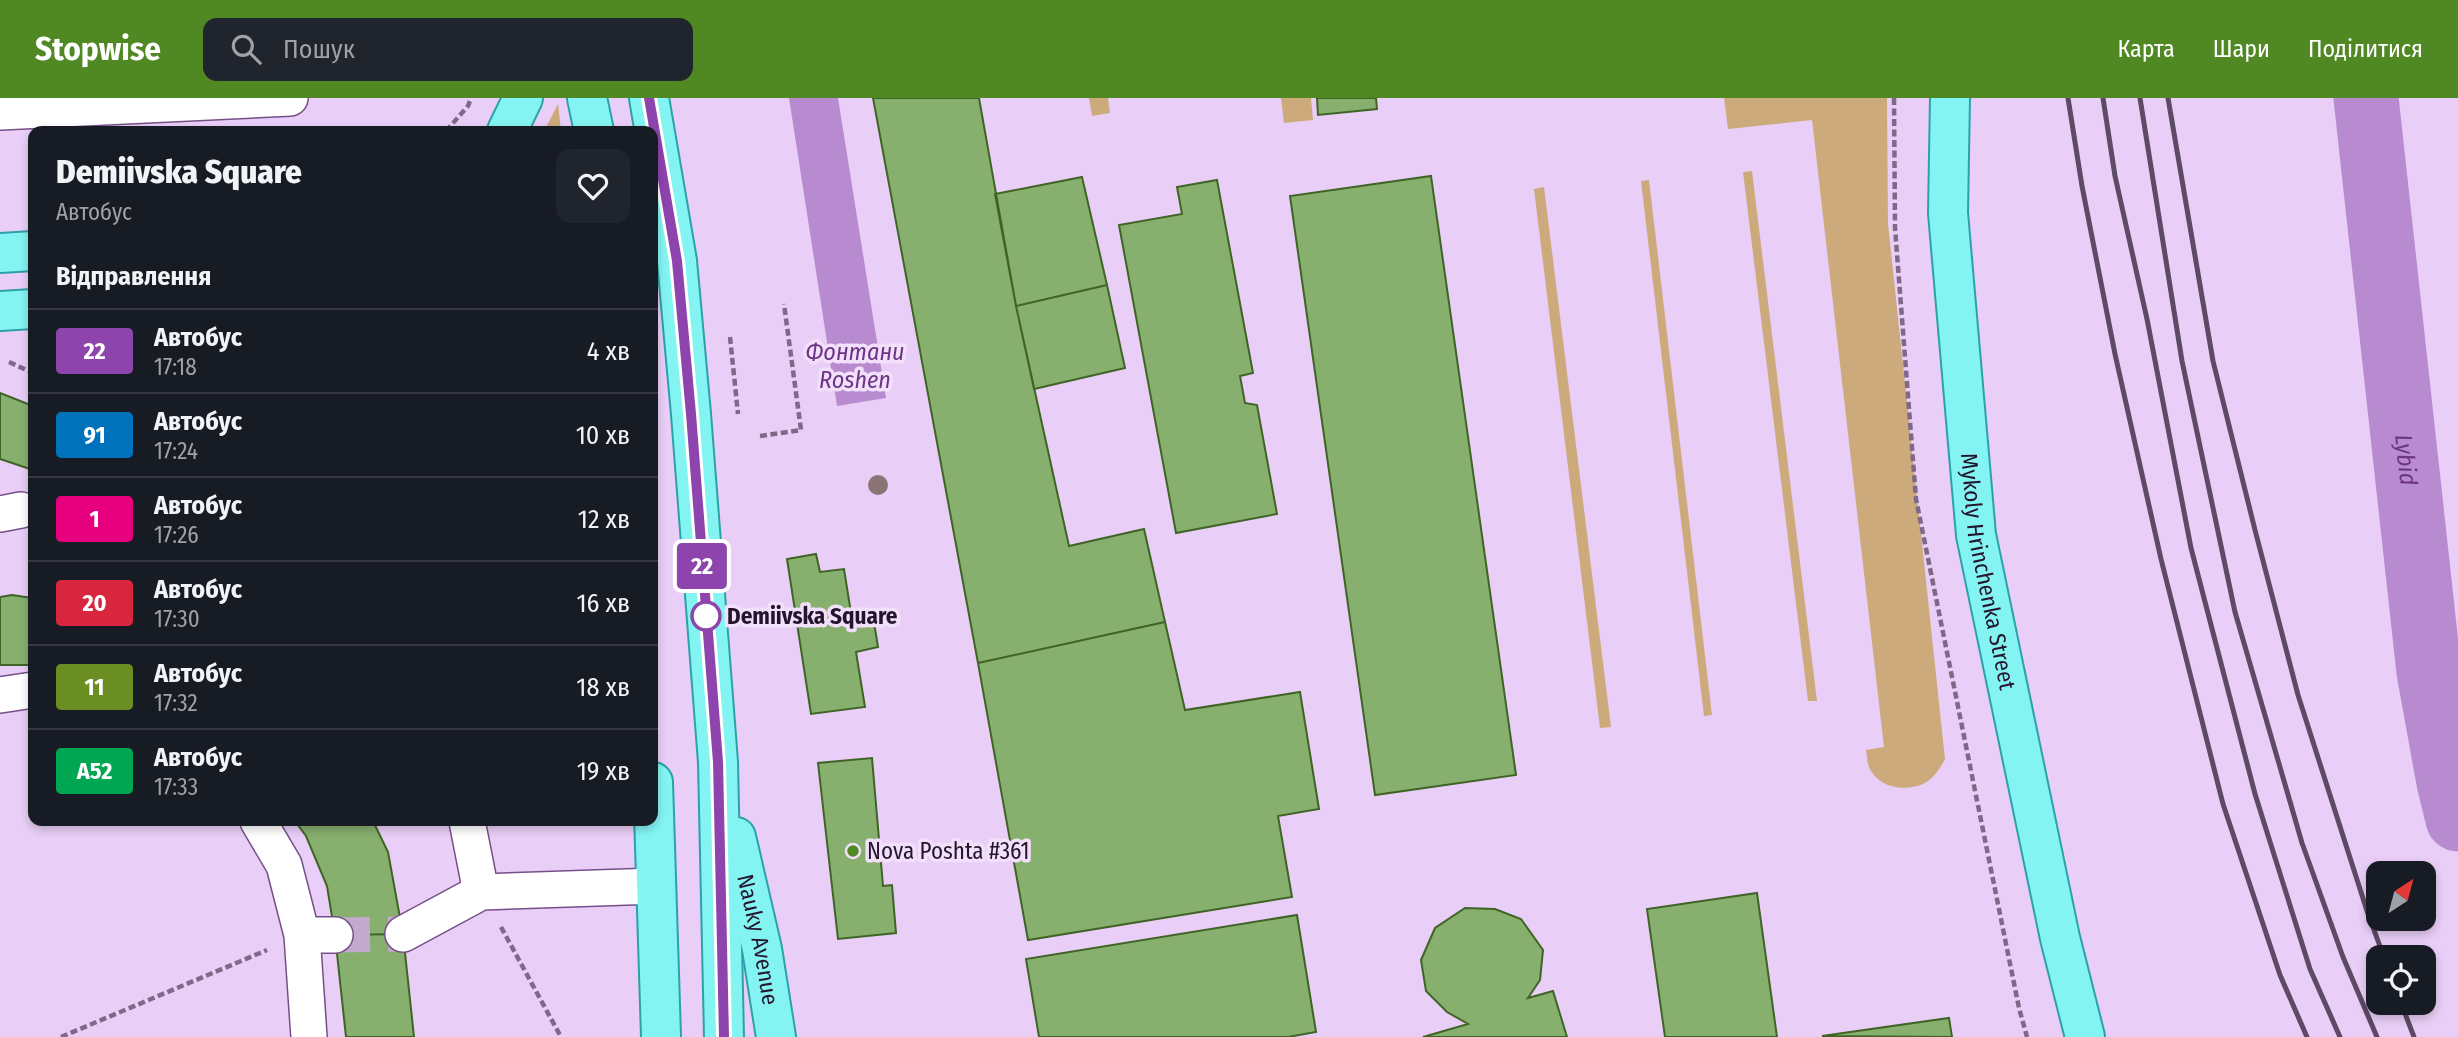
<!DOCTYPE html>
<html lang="uk">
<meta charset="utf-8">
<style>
:root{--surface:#171b24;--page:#20242c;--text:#f1f3f6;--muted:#9ea1a6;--line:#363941;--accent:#508823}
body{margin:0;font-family:"Fira Sans Condensed",sans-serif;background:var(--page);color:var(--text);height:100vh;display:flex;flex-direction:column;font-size:26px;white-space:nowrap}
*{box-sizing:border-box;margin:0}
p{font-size:23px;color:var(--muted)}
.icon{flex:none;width:38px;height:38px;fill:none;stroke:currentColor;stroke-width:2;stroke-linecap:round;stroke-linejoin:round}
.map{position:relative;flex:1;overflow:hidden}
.drawer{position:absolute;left:28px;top:28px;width:630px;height:700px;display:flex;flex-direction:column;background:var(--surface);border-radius:14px;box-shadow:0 4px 10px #0003}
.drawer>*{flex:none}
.badge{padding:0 14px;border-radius:5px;font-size:24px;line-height:46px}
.needle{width:46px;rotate:36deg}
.controls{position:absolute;left:2366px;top:763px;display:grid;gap:14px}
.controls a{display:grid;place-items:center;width:70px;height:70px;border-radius:14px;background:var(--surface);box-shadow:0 4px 10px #0003;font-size:35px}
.map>.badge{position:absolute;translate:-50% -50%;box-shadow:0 0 0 4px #fff}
h2{padding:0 28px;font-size:26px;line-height:63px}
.round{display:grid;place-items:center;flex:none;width:74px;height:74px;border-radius:14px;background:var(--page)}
.head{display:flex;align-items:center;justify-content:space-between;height:119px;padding:0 28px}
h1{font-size:33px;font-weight:800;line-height:52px}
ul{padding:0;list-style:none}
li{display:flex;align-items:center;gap:21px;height:84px;padding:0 28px;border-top:2px solid var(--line)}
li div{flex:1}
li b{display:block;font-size:26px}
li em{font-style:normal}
li .badge{min-width:77px;font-weight:700;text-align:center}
header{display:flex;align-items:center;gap:42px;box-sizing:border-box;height:98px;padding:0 35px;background:var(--accent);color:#fff}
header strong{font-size:33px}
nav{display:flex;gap:38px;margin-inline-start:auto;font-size:24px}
.search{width:490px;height:63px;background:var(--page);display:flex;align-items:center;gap:18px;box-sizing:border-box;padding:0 24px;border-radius:14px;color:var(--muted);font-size:26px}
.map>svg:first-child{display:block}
.green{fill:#ccaa7c}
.water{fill:#b88acf}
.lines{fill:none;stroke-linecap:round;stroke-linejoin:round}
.river{stroke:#b88acf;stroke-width:65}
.building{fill:#87af6e;stroke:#406426;stroke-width:2}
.minor-tunnel{stroke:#c2aace;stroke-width:35;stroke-dasharray:35 18;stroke-linecap:butt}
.minor-casing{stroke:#764f89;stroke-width:38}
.major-casing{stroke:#2da1a8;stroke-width:42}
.path{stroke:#7e6989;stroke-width:4.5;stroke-dasharray:7 3.5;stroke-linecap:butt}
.minor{stroke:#fff;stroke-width:35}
.major{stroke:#84f4f3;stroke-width:38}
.rail{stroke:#5d4a66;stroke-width:5}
.tree{fill:#8c7474}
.line-casing{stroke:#fff;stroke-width:16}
.line{stroke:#8e44ad;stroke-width:10}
.stop-dot{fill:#fff;stroke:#8e44ad;stroke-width:3.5}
.poi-dot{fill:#508823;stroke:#f2e0fb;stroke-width:2.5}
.labels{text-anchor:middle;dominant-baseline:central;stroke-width:7;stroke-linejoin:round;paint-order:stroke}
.street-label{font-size:23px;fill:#24142c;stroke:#f2e0fb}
.stop-label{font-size:23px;font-weight:bold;fill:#24142c;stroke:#f2e0fb;text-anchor:start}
.poi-label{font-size:23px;fill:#24142c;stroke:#f2e0fb;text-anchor:start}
.water-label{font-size:24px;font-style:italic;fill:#6d3486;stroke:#f2e0fb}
</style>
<header>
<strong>Stopwise</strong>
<div class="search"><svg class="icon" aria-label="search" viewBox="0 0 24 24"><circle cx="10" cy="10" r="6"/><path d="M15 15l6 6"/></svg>Пошук</div>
<nav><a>Карта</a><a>Шари</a><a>Поділитися</a></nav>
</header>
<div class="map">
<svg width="2458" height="939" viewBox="0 0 2458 939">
<rect width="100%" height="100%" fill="#e9cff7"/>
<path class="green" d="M1089,0H1108L1110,15L1092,18Z
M1281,0H1311L1313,22L1284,25Z
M1724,0H1887L1888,126L1945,661C1940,671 1933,681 1923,686C1904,694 1878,690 1869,669C1867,664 1867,657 1866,652L1884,649L1812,22L1728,31Z
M558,6L561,33H544Z
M1752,73L1817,603H1808L1743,74Z
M1649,82L1712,617L1704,618L1641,83Z
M1544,89L1611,629L1600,630L1534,91Z"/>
<path class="water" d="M789,0H838L886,300L837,308Z"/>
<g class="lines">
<path class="river" id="s1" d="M2366,0L2429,574L2449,684L2458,721"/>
</g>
<path class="building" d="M873,0H979L1016,208L1069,448L1144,431L1165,524L978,565Z
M1317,0H1376L1377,11L1318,17Z
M1431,78L1516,677L1375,697L1290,98Z
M1082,79L1107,187L1016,208L995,96Z
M1217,82L1253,275L1240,278L1245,305L1257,307L1277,416L1176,435L1119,127L1182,116L1177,89Z
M1107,187L1125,270L1034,291L1016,208Z
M0,295L33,308V372L0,361Z
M816,456L820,474L844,471L852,521L873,518L878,549L856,554L865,609L811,616L787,461Z
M12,497L33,500V567H0V499Z
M1165,524L1185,612L1300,594L1319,711L1278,718L1292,799L1028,842L978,565Z
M872,660L883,788L892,787L896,835L838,841L818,665Z
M295,723H373L388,754L403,836L335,837L327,788L306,738Z
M1757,795L1777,939H1665L1647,811Z
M1465,810L1495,811L1521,821L1543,852L1540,882L1528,900L1553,893L1567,939H1423L1468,926L1447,914L1426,893L1421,862L1435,830Z
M1297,817L1316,934L1288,939H1039L1026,861Z
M403,836L414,939H346L335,837Z
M1949,920L1952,939L1822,938Z"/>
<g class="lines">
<path class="minor-tunnel" d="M335,837L403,836"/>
<g class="minor-casing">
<path id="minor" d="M0,14L290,0
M0,416L21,412
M0,597L33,592
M258,723L284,767L302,837H335
M467,723L481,794
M403,836L481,794L656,788
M302,837L309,939"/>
</g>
<g class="major-casing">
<g id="major">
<path d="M587,0L594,33"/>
<path d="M649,0L677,163L691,316L718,664L724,939"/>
<path id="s2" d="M1950,0L1948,115L1976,437L2060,840L2085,939"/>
<path d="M507,33L523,0"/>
<path d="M0,155L33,153"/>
<path d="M0,213L33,211"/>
<path d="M653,684L661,939"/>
<path id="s3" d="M736,739L762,851L776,939"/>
</g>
</g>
<path class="path" d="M1894,0L1895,130L1916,401L2019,910L2027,939
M446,33L468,8L471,0
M730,239L738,316
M9,264L33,275
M760,338L801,332L784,206
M501,829L561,939
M61,939L267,852"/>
<use href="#minor" class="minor"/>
<use href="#major" class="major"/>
<path class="rail" d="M2068,0L2082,88L2115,256L2161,461L2223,706L2280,877L2307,939
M2103,0L2115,78L2147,221L2191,450L2255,696L2310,871L2340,939
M2140,0L2182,263L2235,514L2302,745L2343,859L2377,939
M2168,0L2213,263L2255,432L2298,597L2368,816L2384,859
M2401,905L2414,939"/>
</g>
<circle class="tree" cx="878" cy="387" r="10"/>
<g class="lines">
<g class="line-casing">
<path id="line" d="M649,0L677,163L691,316L718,664L724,939"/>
</g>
<use href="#line" class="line"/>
</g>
<circle class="stop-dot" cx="706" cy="518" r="14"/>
<circle class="poi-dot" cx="853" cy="753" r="7"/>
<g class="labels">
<g class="street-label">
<text stroke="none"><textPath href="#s2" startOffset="476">Mykoly Hrinchenka Street</textPath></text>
<text stroke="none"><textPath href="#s3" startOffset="105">Nauky Avenue</textPath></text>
</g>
<g class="stop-label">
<text x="727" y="518">Demiivska Square</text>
</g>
<g class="poi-label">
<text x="867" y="753">Nova Poshta #361</text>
</g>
<g class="water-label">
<text x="855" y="254">Фонтани<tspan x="855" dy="28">Roshen</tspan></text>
<text stroke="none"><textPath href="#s1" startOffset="364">Lybid</textPath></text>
</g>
</g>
</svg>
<div class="controls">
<a><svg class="needle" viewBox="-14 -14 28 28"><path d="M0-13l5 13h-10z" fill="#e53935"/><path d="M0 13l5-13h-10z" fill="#9ea1a6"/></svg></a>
<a><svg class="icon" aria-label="locate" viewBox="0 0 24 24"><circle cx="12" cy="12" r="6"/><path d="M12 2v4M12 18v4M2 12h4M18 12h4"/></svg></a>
</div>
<b class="badge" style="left:702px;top:468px;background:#8e44ad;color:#fff">22</b>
<section class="drawer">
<div class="head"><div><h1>Demiivska Square</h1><p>Автобус</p></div><a class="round"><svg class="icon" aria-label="heart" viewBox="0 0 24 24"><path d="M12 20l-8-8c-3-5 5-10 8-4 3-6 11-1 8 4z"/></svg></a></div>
<h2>Відправлення</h2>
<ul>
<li><span class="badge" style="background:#8e44ad;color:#fff">22</span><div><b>Автобус</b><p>17:18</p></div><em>4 хв</em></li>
<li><span class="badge" style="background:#0072bc;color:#fff">91</span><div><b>Автобус</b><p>17:24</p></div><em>10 хв</em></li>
<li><span class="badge" style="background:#e6007e;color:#fff">1</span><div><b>Автобус</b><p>17:26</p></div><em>12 хв</em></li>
<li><span class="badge" style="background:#d7263d;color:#fff">20</span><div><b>Автобус</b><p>17:30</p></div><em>16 хв</em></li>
<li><span class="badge" style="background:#6b8e23;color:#fff">11</span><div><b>Автобус</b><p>17:32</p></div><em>18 хв</em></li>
<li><span class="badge" style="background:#00a651;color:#fff">А52</span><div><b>Автобус</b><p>17:33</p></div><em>19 хв</em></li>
</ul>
</section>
</div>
